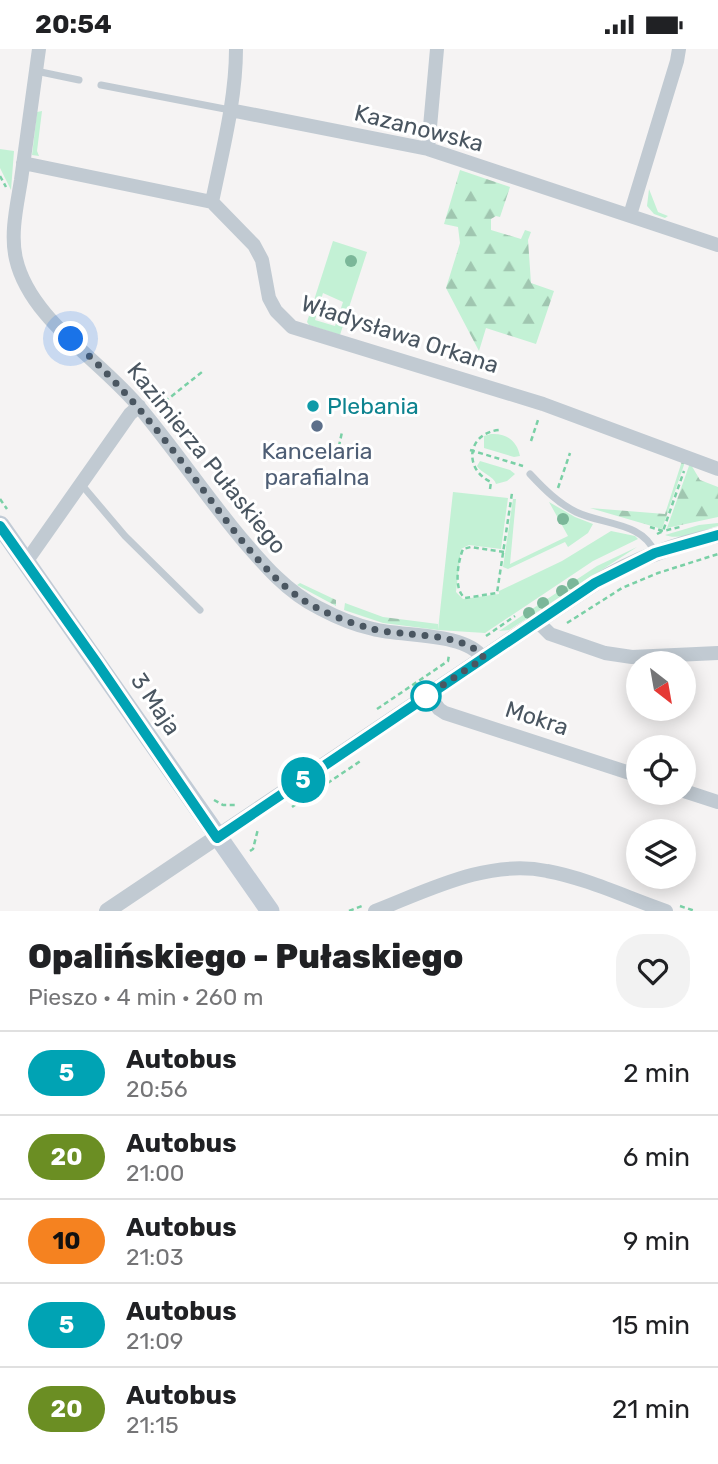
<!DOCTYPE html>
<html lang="pl">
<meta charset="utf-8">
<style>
:root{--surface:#fff;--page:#f2f2f2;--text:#202124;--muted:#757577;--line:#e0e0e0}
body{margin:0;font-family:Rubik,sans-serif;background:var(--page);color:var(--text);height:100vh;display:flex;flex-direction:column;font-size:26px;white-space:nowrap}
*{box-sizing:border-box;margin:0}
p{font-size:23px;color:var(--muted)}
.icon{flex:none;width:38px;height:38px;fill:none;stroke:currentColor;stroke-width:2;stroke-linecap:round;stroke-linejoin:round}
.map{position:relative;height:862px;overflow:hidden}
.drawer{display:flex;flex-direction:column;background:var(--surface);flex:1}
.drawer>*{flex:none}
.badge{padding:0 14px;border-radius:23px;font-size:24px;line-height:46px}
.needle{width:46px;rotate:149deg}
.tools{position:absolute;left:626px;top:602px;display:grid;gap:14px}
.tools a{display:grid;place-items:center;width:70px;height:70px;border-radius:50%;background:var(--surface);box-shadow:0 4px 18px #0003;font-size:35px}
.you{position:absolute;width:35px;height:35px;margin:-18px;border:5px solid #fff;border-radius:50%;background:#1a73e8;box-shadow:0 0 0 10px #1a73e833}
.map>.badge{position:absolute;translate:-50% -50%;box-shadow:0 0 0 4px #fff}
.round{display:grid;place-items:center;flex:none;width:74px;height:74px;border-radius:28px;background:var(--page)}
.head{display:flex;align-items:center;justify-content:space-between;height:119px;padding:0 28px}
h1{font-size:33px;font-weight:800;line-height:52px}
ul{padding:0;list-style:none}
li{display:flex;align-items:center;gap:21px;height:84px;padding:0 28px;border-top:2px solid var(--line)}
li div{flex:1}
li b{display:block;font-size:26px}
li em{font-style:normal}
li .badge{min-width:77px;font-weight:700;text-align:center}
.status{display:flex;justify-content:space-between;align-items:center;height:49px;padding:0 35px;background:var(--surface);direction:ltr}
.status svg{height:19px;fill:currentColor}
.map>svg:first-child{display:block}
.green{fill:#c3f1d5;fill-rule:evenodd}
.forest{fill:url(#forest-firs)}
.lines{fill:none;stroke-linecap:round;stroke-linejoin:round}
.path{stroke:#7ad0a6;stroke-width:2.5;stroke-dasharray:5 3.5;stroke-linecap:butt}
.service{stroke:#c1cad2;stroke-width:7}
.minor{stroke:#c1cad2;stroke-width:14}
.tertiary{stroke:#c1cad2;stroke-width:16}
.secondary{stroke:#c1cbd6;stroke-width:19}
.tree{fill:#7bb799}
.line-casing{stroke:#fff;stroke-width:16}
.line{stroke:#00a3b4;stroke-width:10}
.walk{stroke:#4a5661;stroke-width:7;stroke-dasharray:0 12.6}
.culture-dot{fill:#0f9aa8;stroke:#fff;stroke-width:2.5}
.service-dot{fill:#5c6f8a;stroke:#fff;stroke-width:2.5}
.stop-dot{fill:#fff;stroke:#00a3b4;stroke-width:3.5}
.labels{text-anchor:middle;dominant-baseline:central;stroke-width:6;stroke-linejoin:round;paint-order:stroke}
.street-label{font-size:23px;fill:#4a5661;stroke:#fff}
.culture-label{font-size:23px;fill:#0d838f;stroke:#fff;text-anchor:start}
.service-label{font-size:23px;fill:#4e5e75;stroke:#fff}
</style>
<div class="status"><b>20:54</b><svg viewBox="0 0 49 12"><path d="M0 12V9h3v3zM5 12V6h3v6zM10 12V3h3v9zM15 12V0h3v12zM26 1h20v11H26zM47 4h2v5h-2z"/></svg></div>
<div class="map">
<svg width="718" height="862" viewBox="0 0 718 862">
<defs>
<pattern id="forest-firs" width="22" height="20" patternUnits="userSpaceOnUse" patternTransform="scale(1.75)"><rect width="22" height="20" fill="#c3f1d5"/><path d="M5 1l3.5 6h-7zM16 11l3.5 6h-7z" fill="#a0c6b0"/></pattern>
</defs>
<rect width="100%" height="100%" fill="#f5f3f3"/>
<path class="green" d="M42,62L37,102L39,107L32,106L37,63Z
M0,100L14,102L11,141L0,119Z
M649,140L658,163L668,167L665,169L654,165L647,157Z
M333,192L367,203L340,286L309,276L307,273ZM323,244L343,253L335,277L315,271Z
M491,385C507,384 517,392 520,407L514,408L484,399V387Z
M480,412L510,421L515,425L507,432L496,435C494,427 482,425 477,417Z
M453,443L508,449L501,500L469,496L461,500L456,543L463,550L499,545V542L562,512L611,482L635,487L638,490L593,512L485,584L438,581Z
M513,450H516L510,515L568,487L549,453L575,468L593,475L588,484L568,498L565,493L508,520L503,518Z
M718,474V477C703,481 679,492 665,486L699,476Z
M637,498L509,581L499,582L597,517Z
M345,554L383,568V574L344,561Z"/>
<path class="forest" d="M460,121L510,138L500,168L496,167L491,170V181L521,190L525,181L531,183L528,191L531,234L554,242L536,295L486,279L479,302L446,239L460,194L458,178L444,175Z
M682,412L685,413L662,480L590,459L665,465Z
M690,414L700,431L718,438V468L667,479Z
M300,534L336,551V557L297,536Z
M383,568L438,575V581L383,574Z"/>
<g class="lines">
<path class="path" d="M0,127L6,138
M158,358L202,323
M531,392L539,368
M470,401L523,417
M337,406L342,383
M558,439L570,404
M490,440L491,433C463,420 467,384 499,381
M0,450L7,460
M650,478L663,482L680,478
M657,485L663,482L684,422
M504,503L471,498L463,500C458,512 453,541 465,549L497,544L512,444
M567,574L622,539L658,524L718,505
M486,587L515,567
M377,660L448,612L449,606
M214,751L223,756H237
M292,758L362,711
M250,802L253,800L258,780
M680,857L695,862
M349,862L362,857"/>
<path class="service" d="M36,22L79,31
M101,36L230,61
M530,425C544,440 558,454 576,463C603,476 643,473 655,504
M81,435L125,487L200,561"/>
<path class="minor" d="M39,0C33,44 27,88 21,131C17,156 10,185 16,210C30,271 102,312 140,359C175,401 206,447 241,489C264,516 287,543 319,559C336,568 355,576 373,580C403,588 465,583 483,609
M230,61L428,100L718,196
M428,100L437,0
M23,114L212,153L254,196L262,211L269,249L276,262L292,278L543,355L718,420
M212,153C222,103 236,51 236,0
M630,166L677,12L679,0
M26,513L130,365L139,357
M538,573L550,585L605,604L632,608L718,604
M428,645L439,660L445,664L639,727
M684,742L718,753
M375,862C429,841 488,810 547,822C586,829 628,849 666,862"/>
<path class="tertiary" d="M107,862L595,534C633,511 675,495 718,486"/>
<path class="secondary" d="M0,476L270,862"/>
</g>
<g class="tree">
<circle cx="351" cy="212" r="6"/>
<circle cx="563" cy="470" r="6"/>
<circle cx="573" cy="535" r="6"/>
<circle cx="562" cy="542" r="6"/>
<circle cx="543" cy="554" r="6"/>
<circle cx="529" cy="564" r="6"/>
</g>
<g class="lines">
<g class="line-casing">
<path id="line" d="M0,477L97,614L217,789L595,534L655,504L718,486"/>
</g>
<use href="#line" class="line"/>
<path class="walk" d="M71,290C122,336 157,380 198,434C226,471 261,522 300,549C321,563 349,574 373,580C403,588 465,582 484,609L426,647"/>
</g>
<circle class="culture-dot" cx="313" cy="357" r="7"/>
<circle class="service-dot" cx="317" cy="377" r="7"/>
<circle class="stop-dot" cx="426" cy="647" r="14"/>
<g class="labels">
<g class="street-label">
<text transform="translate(419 79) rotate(14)">Kazanowska</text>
<text transform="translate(400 285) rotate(18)">Władysława Orkana</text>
<text transform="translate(207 409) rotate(51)">Kazimierza Pułaskiego</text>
<text transform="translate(156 655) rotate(56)">3 Maja</text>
<text transform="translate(537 669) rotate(18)">Mokra</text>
</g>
<g class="culture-label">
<text x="327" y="357">Plebania</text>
</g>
<g class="service-label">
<text x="317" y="402">Kancelaria<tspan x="317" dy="26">parafialna</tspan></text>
</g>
</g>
</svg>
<div class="tools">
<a><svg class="needle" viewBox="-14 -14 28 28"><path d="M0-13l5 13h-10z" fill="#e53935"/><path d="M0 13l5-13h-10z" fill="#757577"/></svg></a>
<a><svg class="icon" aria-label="locate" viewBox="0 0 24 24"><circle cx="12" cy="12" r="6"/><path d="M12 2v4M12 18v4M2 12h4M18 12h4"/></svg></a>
<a><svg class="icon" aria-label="layers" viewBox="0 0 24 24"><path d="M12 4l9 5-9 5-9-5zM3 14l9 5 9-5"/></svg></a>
</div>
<div class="you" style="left:71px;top:290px"></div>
<b class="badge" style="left:303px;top:731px;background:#00a3b4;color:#fff">5</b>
</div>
<section class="drawer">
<div class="head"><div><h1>Opalińskiego - Pułaskiego</h1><p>Pieszo · 4 min · 260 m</p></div><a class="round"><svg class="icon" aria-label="heart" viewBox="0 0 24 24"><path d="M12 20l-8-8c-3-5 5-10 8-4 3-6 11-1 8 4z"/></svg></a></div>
<ul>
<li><span class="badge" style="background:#00a3b4;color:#fff">5</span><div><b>Autobus</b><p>20:56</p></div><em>2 min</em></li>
<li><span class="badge" style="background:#6b8e23;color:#fff">20</span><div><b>Autobus</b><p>21:00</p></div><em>6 min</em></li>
<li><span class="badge" style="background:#f58220;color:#111">10</span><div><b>Autobus</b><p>21:03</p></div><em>9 min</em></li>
<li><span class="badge" style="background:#00a3b4;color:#fff">5</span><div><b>Autobus</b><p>21:09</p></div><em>15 min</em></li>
<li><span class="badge" style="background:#6b8e23;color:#fff">20</span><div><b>Autobus</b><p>21:15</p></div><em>21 min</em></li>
</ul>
</section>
